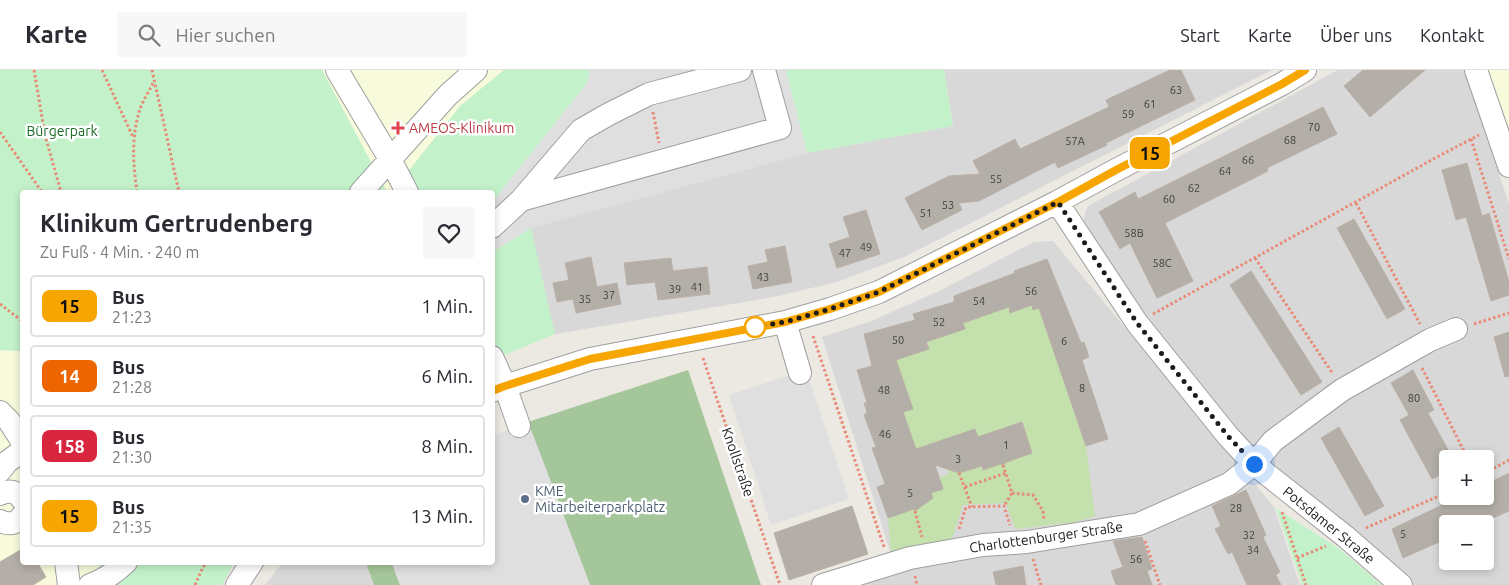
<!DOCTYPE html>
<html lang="de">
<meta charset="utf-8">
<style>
:root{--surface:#fff;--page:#f7f7f7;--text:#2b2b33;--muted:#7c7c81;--line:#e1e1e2}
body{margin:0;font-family:Ubuntu,sans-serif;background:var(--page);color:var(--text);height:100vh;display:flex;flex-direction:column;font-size:19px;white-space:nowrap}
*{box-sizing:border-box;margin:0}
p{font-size:16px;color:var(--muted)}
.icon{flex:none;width:28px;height:28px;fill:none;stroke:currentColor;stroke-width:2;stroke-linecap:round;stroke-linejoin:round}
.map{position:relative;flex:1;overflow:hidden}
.sheet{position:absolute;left:20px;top:120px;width:475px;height:375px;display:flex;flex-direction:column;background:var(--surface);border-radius:5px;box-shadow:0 2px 8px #0003}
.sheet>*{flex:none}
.badge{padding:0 10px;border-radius:8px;font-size:18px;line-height:32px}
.buttons{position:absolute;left:1439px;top:380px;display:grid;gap:10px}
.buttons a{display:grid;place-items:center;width:55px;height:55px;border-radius:5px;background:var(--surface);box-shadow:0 2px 8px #0003;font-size:25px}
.you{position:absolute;width:25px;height:25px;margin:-12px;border:4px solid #fff;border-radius:50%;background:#1a73e8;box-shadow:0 0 0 8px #1a73e833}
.map>.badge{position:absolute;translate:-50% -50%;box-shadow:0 0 0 2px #fff}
.round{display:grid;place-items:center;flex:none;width:52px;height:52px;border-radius:5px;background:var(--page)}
.overview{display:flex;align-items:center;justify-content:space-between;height:85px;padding:0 20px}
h1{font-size:24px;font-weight:700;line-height:38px}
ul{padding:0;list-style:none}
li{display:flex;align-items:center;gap:15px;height:62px;margin:0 10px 8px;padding:0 10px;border:2px solid var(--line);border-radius:5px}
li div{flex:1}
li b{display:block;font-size:19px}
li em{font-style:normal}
li .badge{min-width:55px;font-weight:700;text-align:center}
header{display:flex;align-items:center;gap:30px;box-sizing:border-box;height:70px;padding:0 25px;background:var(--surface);border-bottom:1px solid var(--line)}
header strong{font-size:24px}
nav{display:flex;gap:28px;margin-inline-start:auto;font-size:18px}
.search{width:350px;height:45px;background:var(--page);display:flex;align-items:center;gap:12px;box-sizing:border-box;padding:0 18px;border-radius:5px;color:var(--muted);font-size:19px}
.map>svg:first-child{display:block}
.residential{fill:#d9d8d8;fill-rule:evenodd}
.education{fill:#f8fadc}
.grass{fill:#c3e0ad}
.forest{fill:#a5c69b}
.park{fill:#c3f2ca}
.parking{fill:#dfdfdf}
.building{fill:#b4aea8;stroke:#bbb1a6}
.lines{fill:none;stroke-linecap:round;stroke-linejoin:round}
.minor-casing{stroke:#9f9f9f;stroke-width:24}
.path{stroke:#e88a76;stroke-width:3;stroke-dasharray:2.5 2.5;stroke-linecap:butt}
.minor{stroke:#fff;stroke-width:22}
.line-casing{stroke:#fff;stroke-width:11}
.line{stroke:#f7a500;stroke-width:8}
.walk{stroke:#1b1b1b;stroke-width:5;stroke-dasharray:0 9}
.health-dot{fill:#e0444e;stroke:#fff;stroke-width:2}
.stop-dot{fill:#fff;stroke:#f7a500;stroke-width:2.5}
.service-dot{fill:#5c6f8a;stroke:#fff;stroke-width:2}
.labels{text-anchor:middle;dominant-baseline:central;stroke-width:5;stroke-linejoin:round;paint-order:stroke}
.number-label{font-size:11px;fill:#41403e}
.health-label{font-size:14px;fill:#be3a42;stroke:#fff;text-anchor:start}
.park-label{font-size:14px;fill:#186b24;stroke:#fff}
.street-label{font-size:14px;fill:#1b1b1b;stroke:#fff}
.service-label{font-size:14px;fill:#4e5e75;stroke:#fff;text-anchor:start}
</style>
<header>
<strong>Karte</strong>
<div class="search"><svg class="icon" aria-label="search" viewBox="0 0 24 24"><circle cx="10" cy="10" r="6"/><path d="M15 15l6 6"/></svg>Hier suchen</div>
<nav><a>Start</a><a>Karte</a><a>Über uns</a><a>Kontakt</a></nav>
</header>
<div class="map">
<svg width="1509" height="515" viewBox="0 0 1509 515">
<rect width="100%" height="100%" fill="#ece9e2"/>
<path class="residential" d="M944,0H1272L906,186L837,212L774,227L555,264L530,158L807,83L953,56Z
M1338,0H1464L1485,61L1509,134V515H1408L1236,373L1091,169L1083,150L1088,136ZM1448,389H1485V426H1448ZM1448,454H1485V491H1448Z
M1053,171L1274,437L1300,515H861L897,503L822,267L869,252L939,221L1034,172Z
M283,492L366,493L374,515H265Z"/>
<path class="education" d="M322,0H504L460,36L392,122H387Z
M1488,0H1509V64Z
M0,280L22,281V492L99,493L102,515H0Z"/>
<path class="grass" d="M1032,235L1033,240L1039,238L1086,376L1095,446L1075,452L1015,459L1006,433L963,435L952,469L891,482L888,448L912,434L915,441L932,428L931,423L943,419L939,408L949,404L948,399L959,403L972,391L981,396L983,400L992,391L1003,395L1016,383L1018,388L1032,383L1021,352L978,367L916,381L903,342L913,338L896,290L929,279L926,272L964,259L963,253L1009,237L1011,243Z"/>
<path class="forest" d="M688,300L761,515H590L528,352Z
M366,493H392L400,515H374Z"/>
<path class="park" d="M0,0H322L387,122H22V281L0,280Z
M504,0H944L953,56L807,83L531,158L555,264L493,290L492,122H392L460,36Z
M1276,438L1338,478L1382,515H1302Z
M99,493H234L222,515H102Z"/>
<path class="parking" d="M590,0H786L807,83L531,158L493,182V131L587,13Z
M806,300L849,429L771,455L729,325Z
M528,352L590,515H400L392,493L492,492L493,366Z"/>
<path class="building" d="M1170,0H1181L1195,30L1106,73L1107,75L1058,98L1055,92L979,131L959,133L962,140L922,160L905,128L949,106L980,104L973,91L1015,69L1020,79L1109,37L1106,30Z
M1363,0H1425L1370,47L1344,16Z
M1323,37L1337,64L1267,98L1268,101L1165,153L1193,211L1157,228L1130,173L1120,179L1099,142L1135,122L1138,129Z
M1467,93L1482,146L1489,143L1509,212V225L1491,231L1466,147L1456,150L1442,100Z
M866,140L880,184L837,198L829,174L850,167L843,147Z
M1354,149L1405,239L1387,249L1337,158Z
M785,176L792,212L753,219L748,196L768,192L765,180Z
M591,187L597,217L617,213L621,234L576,243L573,229L557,232L553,213L569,210L565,193Z
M671,188L673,201L707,197L710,224L658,230L655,212L627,215L624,193Z
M1047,189L1081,273L1084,272L1089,287L1082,290L1108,369L1086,376L1039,238L1033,240L1032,235L1010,243L1009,237L963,253L965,259L926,272L929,279L896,290L913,339L903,342L916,379L975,359L978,367L1022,352L1032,383L1007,392L1003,395L1000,394L983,400L982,396L959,403L935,395L943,419L931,423L933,428L915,441L914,439L888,448L877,417L885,414L872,378L876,377L864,345L867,342L864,333H867L857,300L872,296L864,264L915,250L913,244L954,232V226L1015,203L1014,201Z
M1251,201L1322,312L1301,325L1230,215Z
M1509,262V306L1505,307L1494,267Z
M1413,300L1434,340L1428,343L1453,389H1448V401L1432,409L1400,350L1409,345L1391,313Z
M1339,357L1384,436L1365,446L1321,368Z
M1509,403V441L1480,454H1448V468L1403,488L1392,459L1461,426H1485V415Z
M1246,420L1266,465L1263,467L1280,502L1276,505L1281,515H1247L1232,482L1228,484L1215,459L1221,456L1212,436Z
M852,436L868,484L789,510L774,463Z
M1142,467L1152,499L1147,501L1152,515H1116L1111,501L1123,497L1113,471Z
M22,479V492H37L46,507L33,515H0V492Z
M1023,496L1026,515H996L993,502Z"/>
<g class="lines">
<g class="minor-casing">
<path id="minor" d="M337,0L390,89L407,122
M1476,0L1509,96
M361,122L448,25L476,0
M521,130L780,58L764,0
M1057,132L1137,253L1228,366L1254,394L1346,467L1401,515
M492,157L521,130L581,60L609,44L649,24L740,0
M785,252L800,303
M492,287L505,316L519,356
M492,321L505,316L590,289L785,252L830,239L879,222L1057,132L1116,100L1282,14L1305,0
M0,342L9,351L22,371
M0,401L7,392L22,381
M0,424C9,420 16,421 22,429
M0,451C9,455 17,454 22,446
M66,492L69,515
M90,515C104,510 115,503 126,492
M237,515L252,492
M823,515L910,488L983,475L1027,472L1139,454L1229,414L1254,394L1273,371L1342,320L1430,270L1456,259"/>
</g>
<path class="path" d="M34,0L45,65L61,122
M102,0L133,67
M152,0L179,122
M653,42L659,73
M0,62L42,122
M1471,69L1509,189
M137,122C133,94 131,67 140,39C143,30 150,20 154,11
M1356,133L1420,254
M1255,188L1333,304
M0,234L22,251
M1153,244L1437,87L1479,65
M1474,254L1509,243
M813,266L884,477
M703,288L780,515
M1422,298L1468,389
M1003,395L1012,423L1004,436
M959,403L972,437
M1485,403L1509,390
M965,417L1006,403
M1012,423L1033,425L1043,441L1044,450
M915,441L922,467
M1282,442L1306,515
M1366,458L1448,422
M959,459L966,437L1004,436L1010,455
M1145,471L1160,515
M1297,488L1326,476
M1033,489L1041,515
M915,506L917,515
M195,515L203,497L208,492"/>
<use href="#minor" class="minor"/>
</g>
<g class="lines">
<g class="line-casing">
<path id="line" d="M492,321L505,316L590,289L785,252L830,239L879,222L1058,132L1116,100L1282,14L1305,0"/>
</g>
<use href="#line" class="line"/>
<path class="walk" d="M755,257L785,252L830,239L879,222L1058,132L1137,253L1228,366L1254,394"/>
</g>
<path class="health-dot" d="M395.5 50.5h5v5h5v5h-5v5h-5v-5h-5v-5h5z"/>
<circle class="stop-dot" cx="755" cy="257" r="10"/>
<circle class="service-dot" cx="525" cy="429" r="5"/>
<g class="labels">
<g class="number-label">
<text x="1176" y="20">63</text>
<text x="1150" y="34">61</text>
<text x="1128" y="44">59</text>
<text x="1314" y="57">70</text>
<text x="1290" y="70">68</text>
<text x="1075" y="71">57A</text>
<text x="1248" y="90">66</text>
<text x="1225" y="101">64</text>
<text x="996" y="109">55</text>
<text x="1194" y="118">62</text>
<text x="1169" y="129">60</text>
<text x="948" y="135">53</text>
<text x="926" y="143">51</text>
<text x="1134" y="163">58B</text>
<text x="866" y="177">49</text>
<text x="845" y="183">47</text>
<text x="1162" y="193">58C</text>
<text x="763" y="207">43</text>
<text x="697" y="217">41</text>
<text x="675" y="219">39</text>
<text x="1031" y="221">56</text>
<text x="609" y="225">37</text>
<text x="585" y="229">35</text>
<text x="979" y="231">54</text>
<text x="939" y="252">52</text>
<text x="898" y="270">50</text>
<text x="1064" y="271">6</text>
<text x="1082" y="318">8</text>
<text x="884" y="320">48</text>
<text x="1414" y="328">80</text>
<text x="885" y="364">46</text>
<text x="1006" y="375">1</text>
<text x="958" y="389">3</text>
<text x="910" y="423">5</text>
<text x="1236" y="438">28</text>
<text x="1403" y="464">5</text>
<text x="1249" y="465">32</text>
<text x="1253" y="480">34</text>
<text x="1136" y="489">56</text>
</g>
<g class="health-label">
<text x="409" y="58">AMEOS-Klinikum</text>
</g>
<g class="park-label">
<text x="62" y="61">Bürgerpark</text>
</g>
<g class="street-label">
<text transform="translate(738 392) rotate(71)">Knollstraße</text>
<text transform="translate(1329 455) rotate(39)">Potsdamer Straße</text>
<text transform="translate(1046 467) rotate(-8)">Charlottenburger Straße</text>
</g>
<g class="service-label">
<text x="535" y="421">KME<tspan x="535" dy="16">Mitarbeiterparkplatz</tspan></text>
</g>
</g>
</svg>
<div class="buttons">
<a>+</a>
<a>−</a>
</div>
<div class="you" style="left:1254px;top:394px"></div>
<b class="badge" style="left:1150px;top:83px;background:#f7a500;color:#111">15</b>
<section class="sheet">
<div class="overview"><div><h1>Klinikum Gertrudenberg</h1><p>Zu Fuß · 4 Min. · 240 m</p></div><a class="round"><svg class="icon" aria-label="heart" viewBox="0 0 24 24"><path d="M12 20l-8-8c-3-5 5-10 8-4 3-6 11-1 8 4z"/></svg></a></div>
<ul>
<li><span class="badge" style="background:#f7a500;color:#111">15</span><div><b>Bus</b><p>21:23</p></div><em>1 Min.</em></li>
<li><span class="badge" style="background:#ec6500;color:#fff">14</span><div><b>Bus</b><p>21:28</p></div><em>6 Min.</em></li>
<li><span class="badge" style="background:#d7263d;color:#fff">158</span><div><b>Bus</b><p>21:30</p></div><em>8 Min.</em></li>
<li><span class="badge" style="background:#f7a500;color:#111">15</span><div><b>Bus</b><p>21:35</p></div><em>13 Min.</em></li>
</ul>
</section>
</div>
